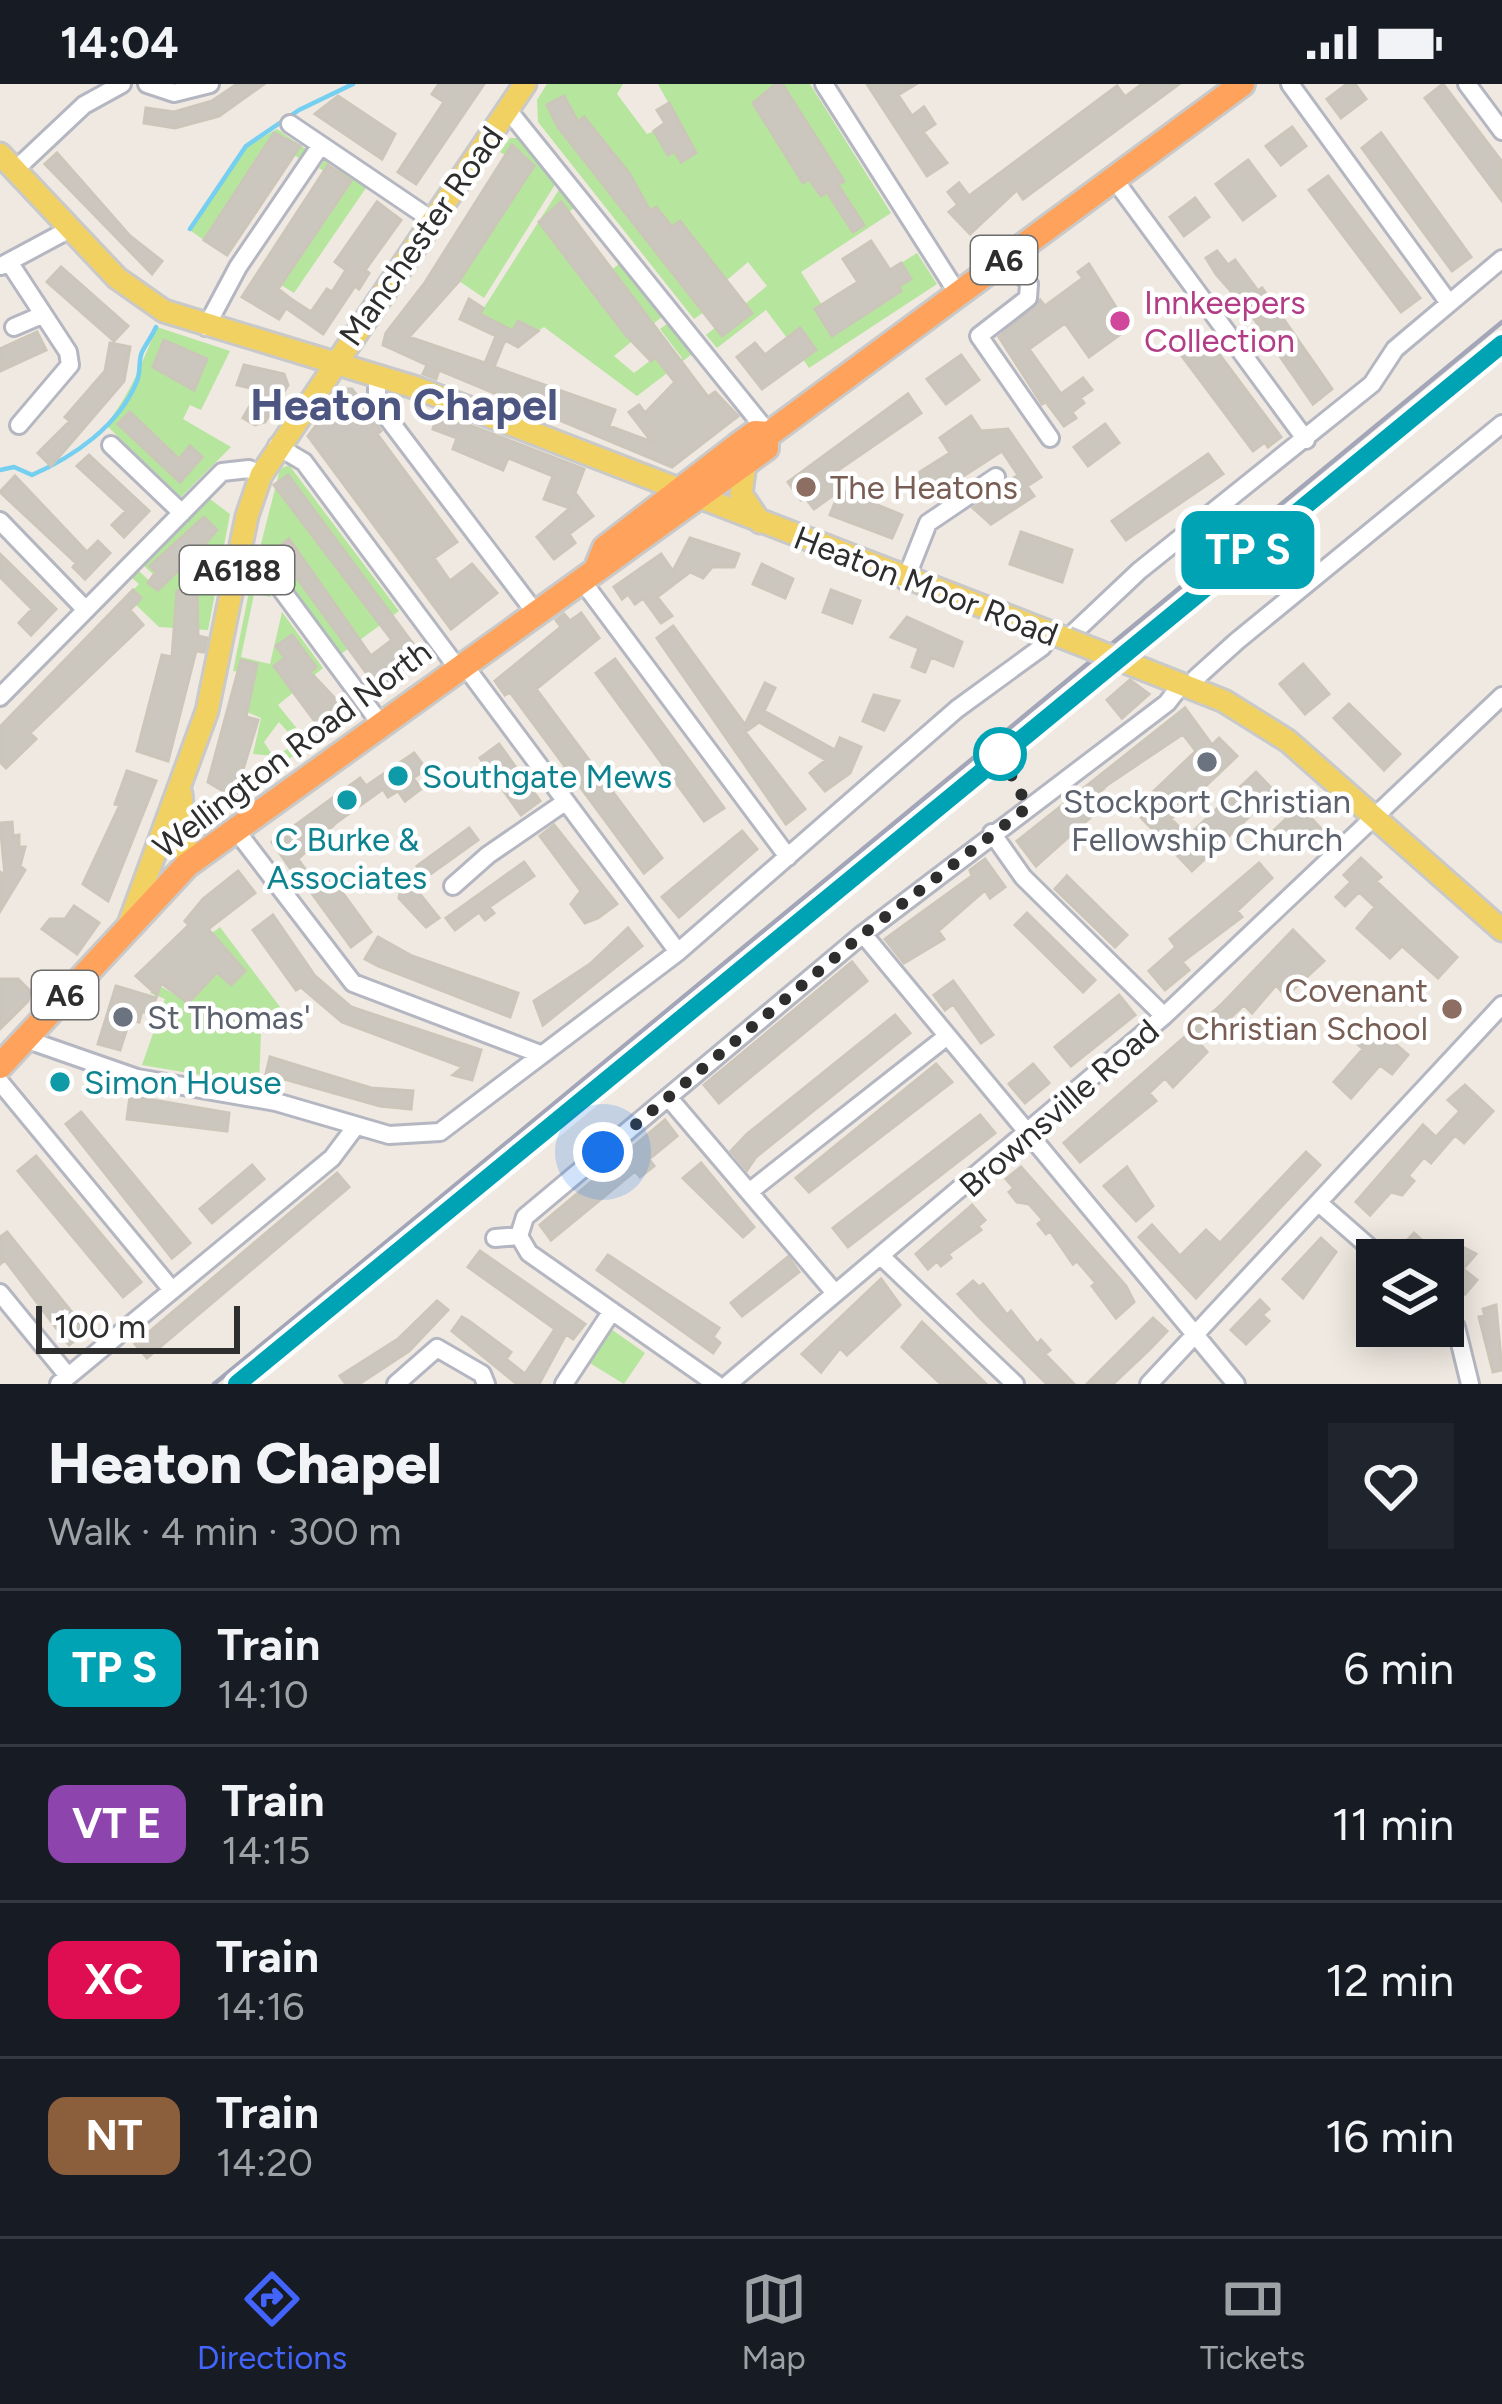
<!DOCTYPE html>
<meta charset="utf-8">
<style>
:root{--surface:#171b24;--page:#20242c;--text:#f1f3f6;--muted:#9ea1a6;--line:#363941;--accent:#4264fb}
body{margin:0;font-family:Figtree,sans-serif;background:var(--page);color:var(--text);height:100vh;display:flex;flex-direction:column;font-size:45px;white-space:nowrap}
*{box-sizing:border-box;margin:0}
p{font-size:39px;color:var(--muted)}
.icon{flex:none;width:66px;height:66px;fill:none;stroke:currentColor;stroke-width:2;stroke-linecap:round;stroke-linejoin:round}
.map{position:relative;height:1300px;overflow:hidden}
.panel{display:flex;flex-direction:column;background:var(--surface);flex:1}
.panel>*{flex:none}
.badge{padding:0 24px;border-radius:18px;font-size:42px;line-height:78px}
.tools{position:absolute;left:1356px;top:1155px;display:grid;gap:24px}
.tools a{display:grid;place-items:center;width:108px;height:108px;border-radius:0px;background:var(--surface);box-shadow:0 6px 30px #0003;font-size:60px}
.scale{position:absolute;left:36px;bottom:30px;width:204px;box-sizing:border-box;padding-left:12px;border:6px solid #2e2e2e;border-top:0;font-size:33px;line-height:42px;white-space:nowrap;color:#2e2e2e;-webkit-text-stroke:9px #fff;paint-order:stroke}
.you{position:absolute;width:60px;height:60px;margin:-30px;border:9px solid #fff;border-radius:50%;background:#1a73e8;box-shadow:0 0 0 18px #1a73e833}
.map>.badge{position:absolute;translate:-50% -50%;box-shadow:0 0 0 6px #fff}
.round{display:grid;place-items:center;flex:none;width:126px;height:126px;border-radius:0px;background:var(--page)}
.headline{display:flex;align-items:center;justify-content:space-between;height:204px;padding:0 48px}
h1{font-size:57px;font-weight:800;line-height:90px}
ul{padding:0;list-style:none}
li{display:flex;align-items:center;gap:36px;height:156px;padding:0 48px;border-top:3px solid var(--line)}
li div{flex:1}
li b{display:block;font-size:45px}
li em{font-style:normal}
li .badge{min-width:132px;font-weight:700;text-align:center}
.status{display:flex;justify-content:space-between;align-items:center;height:84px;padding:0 60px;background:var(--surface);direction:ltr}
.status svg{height:33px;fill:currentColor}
.dock{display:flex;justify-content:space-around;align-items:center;height:168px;border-top:3px solid var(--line);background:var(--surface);font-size:33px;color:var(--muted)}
.dock a{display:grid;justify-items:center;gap:6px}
.dock .on{color:var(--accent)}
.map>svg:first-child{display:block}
.green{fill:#b6e59e}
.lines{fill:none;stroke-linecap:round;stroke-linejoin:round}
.stream{stroke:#75cff0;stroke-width:4.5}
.building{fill:#cbc7bf;stroke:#cbc5ba;stroke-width:3}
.minor-casing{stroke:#b4b7c1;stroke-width:22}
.major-casing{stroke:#c9c9c9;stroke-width:27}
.highway-casing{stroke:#c9c9c9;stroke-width:30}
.minor{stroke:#fff;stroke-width:16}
.major{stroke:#f2d163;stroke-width:21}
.highway{stroke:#ffa35c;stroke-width:24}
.rail{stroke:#a3a6b8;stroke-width:4.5}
.major-bridge-casing{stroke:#c9c9c9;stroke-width:27;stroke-linecap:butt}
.major-bridge{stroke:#f2d163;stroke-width:21}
.line-casing{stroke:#fff;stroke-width:27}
.line{stroke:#00a3b4;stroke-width:18}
.walk{stroke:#2e2e2e;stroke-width:12;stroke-dasharray:0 21.6}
.hotel-dot{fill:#d1479c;stroke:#fff;stroke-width:4.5}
.education-dot{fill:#8d6e63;stroke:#fff;stroke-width:4.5}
.stop-dot{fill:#fff;stroke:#00a3b4;stroke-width:6}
.worship-dot{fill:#6b7280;stroke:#fff;stroke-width:4.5}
.culture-dot{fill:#0f9aa8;stroke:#fff;stroke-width:4.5}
.labels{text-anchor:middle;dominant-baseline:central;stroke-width:9;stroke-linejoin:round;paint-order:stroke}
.shield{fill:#fff;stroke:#6d6d6d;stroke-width:3}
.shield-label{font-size:30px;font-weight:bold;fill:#2e2e2e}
.street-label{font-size:33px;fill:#2e2e2e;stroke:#fff}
.hotel-label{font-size:33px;fill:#b23c85;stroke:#fff;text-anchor:start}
.education-label{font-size:33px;fill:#785e54;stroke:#fff;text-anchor:start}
.culture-label{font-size:33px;fill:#0d838f;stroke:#fff;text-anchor:start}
.worship-label{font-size:33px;fill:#5b616d;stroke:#fff}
.district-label{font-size:45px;font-weight:bold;fill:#4d5680;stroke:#fff}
</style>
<div class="status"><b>14:04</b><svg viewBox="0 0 49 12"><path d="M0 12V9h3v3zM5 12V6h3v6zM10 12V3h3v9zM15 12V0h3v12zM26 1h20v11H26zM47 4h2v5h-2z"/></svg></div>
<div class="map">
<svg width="1502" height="1300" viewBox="0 0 1502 1300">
<rect width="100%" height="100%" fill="#efe9e1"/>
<path class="green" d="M547,0H623L617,10L647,50L654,47L668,70L674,67L682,78L696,69L658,0H776L766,11L782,0H810L891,129L801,188L822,221L899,202L910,194L901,179L917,169L937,200L809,284L803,275L815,265L800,245L787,254L766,226L717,264L706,251L716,243L723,251L752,229L745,220L767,202L748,178L727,196L719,188L704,228L694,235L538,38L537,16Z
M277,45L306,65L300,75L294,71L299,62L284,52L204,156L191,147L246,63Z
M510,54H520L556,99L484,214L459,197L526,72L512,62L505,71L500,68Z
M326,74L368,101L294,209L281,201L306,164L299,159L310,158L317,147L311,142L321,141L329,131L322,126L325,121L332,125L340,114L333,109L337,104L344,108L351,98L330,79L324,87L319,84Z
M560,104L575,123L569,128L561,119L542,141L602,194L620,179L663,232L614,272L634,289L655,273L667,286L682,274L660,245L668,239L692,270L637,312L544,243L538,247L519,237L513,247L480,230Z
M157,243L230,267L201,326L190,321L183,335L231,363L181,413L106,341C132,307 141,281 157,243Z
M289,381L399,527L341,570L261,460L280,385Z
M210,415L230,430L208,546L159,543L135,520L141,514L133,506L139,500L132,494L139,487L159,506L163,499L144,482Z
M253,488L271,513L254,510L241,573L270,580L282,528L323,584L278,621L311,662L280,680V670L297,658L279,638L264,658L273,672L253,670L261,634L247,628L257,580L242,576L239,588L233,587Z
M220,843L286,931L261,949L259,1001L142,981L165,915L150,909L158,901L188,918L208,898L195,885L204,876L231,901L244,887L212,849Z
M611,1245L645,1269L624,1300L588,1278Z"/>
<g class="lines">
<path class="stream" d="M190,145L246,62L299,26L353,0
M0,386L14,383L32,391C73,373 119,342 137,297C141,288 138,277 142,268C146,260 152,252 156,243"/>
</g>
<path class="building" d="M237,0H264L219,32L175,44L144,39L146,24L174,28L212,17Z
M439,0H484L416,100L398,88L444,18L432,10Z
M776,0H782L844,97L838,101L864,141L853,148L827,108L821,112L809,95L803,99L753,19Z
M867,0H916L898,11L912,32L924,23L935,40L923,48L947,79L927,92Z
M1142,0H1179L1023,115L1017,106L970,150L949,128L958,121L948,108L959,99L969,112L1117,2L1125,13Z
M1347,0H1355L1366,15L1341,34L1327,15Z
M1443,0L1502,78V117L1425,14Z
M338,12L395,50L382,75L315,30Z
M564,12L578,38L584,33L629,89L650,127L656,123L672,143L680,137L752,229L722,252L558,43L547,21Z
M669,19L696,69L681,78L674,67L668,71L654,47L665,39L657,26Z
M1292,43L1306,62L1281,81L1266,62Z
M274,49L300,62L227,171L204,156Z
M1381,49L1471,173L1452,187L1362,64Z
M512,61L534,82L459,197L409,253L485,279L496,252L460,235L469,215L483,224L480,230L513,247L518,237L538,247L518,263L505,256L494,283L615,326L609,342L652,358L629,328L639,321L645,329L675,298L655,273L651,277L625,250L539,138L561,118L708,313L715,308L738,332L672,383L439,286L436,295L423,290L427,281L383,261L386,249L424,200Z
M57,69L130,152L162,177L152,190L45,80Z
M1248,76L1275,112L1243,136L1216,100Z
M328,81L351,97L278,205L291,215L311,228L327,205L332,208L346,186L335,178L377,118L401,136L365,186L369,189L359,205L355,202L323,250L286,224L279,235L242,213Z
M1328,92L1420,214L1401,228L1309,106Z
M1195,114L1209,133L1184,152L1170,133Z
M871,157L890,186L901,179L911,195L899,202L901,207L832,252L815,225L858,198L843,175Z
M1217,167L1228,181L1235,176L1258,207L1262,204L1332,305L1313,320L1250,229L1216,190L1206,174Z
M1089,180L1129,244L1089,273L1065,239L1029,265L1061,310L1083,294L1092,306L1080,314L1084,319L1072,328L1076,334L1064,342L1046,318L1042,320L999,253L1040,216L1045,222L1083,194L1078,188Z
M61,183L128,242L114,257L47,198Z
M800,244L816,266L762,305L737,273L755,259L765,271Z
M37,248L46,266L0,287V265Z
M1204,250L1281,353L1268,363L1265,358L1253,367L1179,268Z
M164,256L207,275L194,306L153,283Z
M110,259L130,263L124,297L51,382L38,369L70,337L65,333L105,287Z
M961,271L979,296L946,320L927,295Z
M244,281L284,290L288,301L265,338L255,341L243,334L259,306L237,301Z
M344,305H352L364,321L381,347L377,350L457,458L434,474L450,497L472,480L497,509L451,545L308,352Z
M908,310L921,329L828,393L839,407L814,425L805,413L801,416L788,398Z
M130,328L179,375L190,362L202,373L180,398L118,340Z
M438,329L584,385L575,409L593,432L569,450L575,459L554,475L537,453L570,424L544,415L553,392L508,374L503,386L453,365L457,354L433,345Z
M971,332L981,347L1008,345L1041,393L1027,402L1034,412L991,440L973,424L1018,391L1002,367L931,413L919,396L920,388L950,369L940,354Z
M1105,340L1119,359L1088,382L1074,363Z
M1208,370L1223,390L1126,456L1112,437Z
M89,371L149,427L124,453L112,441L126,427L77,382Z
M288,391L422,572L378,605L276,465L289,455L371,572L392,556L274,401Z
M15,392L87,468L98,457L110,469L85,495L73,483L76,479L0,408Z
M840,406L902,431L892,454L830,431Z
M204,433L217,446L203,462L158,506L148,499L156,488L150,482Z
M1021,448L1072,466L1062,498L1010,480Z
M690,454L739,470L734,483H712L703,494L690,488L657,513L672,532L661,539L643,514L635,520L628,510L622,515L614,503L661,470L673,487Z
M0,470L56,525L31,551L19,539L32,525L0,493Z
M762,480L793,495L785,514L753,500Z
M133,506L141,514L130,526L143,541L30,649L36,655L6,684L0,678V643Z
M197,506L198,552L207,554L204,568L196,567L168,677L137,667L162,571L172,573L177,507Z
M831,506L860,517L852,539L823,528Z
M581,529L599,554L536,605L662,774L644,789L510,608L505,611L495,597L561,543L556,536L564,530L570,537Z
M907,533L962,558L953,582L931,573L925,588L912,583L919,564L891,553Z
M673,542L745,641L765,599L775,604L764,627L835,666L840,654L861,663L850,689L825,707L810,689L826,676L759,638L745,648L805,725L786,740L657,554Z
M292,551L316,583L310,588L344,624L319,643L274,582L285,574L276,562Z
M615,575L724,724L704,737L596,589Z
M241,576L257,580L246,633L258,636L242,689L255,694L233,713L208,698Z
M1303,580L1329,610L1305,630L1280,600Z
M1130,596L1149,610L1122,634L1107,616Z
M874,611L899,617L884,646L863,637Z
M1349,620L1400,670L1384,686L1334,634Z
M1185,624L1212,661L1219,654L1237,672L1171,735L1188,752L1256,688L1275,708L1192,787L1134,726L1196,667L1183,650L1107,701L1083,725L1091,733L1036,782L1017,757Z
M499,660L540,717L521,731L480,674Z
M414,669L426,685L413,694L421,705L405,717L398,707L388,713L383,705L337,738L298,775L309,791L300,798L272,758L360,694L366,702Z
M127,687L156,697L108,817L83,800L120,721L115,720Z
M1289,710L1322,746L1306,761L1295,749L1281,762L1270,750L1287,734L1276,722Z
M12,738L13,752L19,751V763H25L20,782L25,786L0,827V788L5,791L0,739Z
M554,741L617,820L598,834L585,839L571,820L581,807L540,752Z
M469,744L478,756L425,794L417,782Z
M742,747L757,765L679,833L662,813Z
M1361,774L1381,793L1376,797L1457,873L1438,894L1402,862L1390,874L1357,844L1375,823L1359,808L1345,822L1336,813L1351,798L1344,791Z
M985,775L1005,803L990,814L985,806L938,847L944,855L904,879L885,855L972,792L970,786Z
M524,778L534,792L489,823L494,829L485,836L479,828L455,846L446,834Z
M1259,779L1272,794L1237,827L1242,833L1182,878L1189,886L1165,906L1149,887L1176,863L1170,855Z
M238,787L255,809L208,845L245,887L231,901L217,888L188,919L161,899L157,911L136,892L189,841L185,837L203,815Z
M328,789L371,848L351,863L308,804Z
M1067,792L1127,851L1115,863L1055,805Z
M403,793L422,796L414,803L439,834L426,843L399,814Z
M74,822L99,839L77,870L42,845L50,835H65Z
M1027,829L1095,896L1083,908L1015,841Z
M273,831L315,892L351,923L481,966L472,996L453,991L463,983L342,938L301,903L296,906L253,846Z
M628,844L642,862L543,941L534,917L590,880Z
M1293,846L1324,877L1286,912L1276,901L1252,929L1244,921L1228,936L1234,943L1224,953L1215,945L1200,960L1207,968L1173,1003L1165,994L1149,1009L1156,1017L1080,1078L1064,1059L1221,921Z
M378,853L412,872L518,909L510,933L378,882L365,875Z
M852,878L867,897L719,1019L704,1001Z
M0,895H18L30,907L28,917L0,945Z
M953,897L993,951L981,959L953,920L945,926L934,911Z
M116,902L156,914L151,930L142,927L139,938L130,935L120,966L98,960Z
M1119,911L1135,931L1071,982L1055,963Z
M895,931L910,949L756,1073L747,1086L731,1067L747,1050Z
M1370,938L1408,971L1392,990L1380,981L1351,1014L1334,998L1363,965L1354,957Z
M270,973L371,1004L413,1007L411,1025L380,1022L266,990Z
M936,980L952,998L809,1108L796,1094Z
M1033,980L1049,999L1025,1019L1009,1000Z
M1465,1001L1493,1027L1464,1059L1455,1051L1431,1079L1424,1073L1408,1092L1414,1097L1402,1111L1391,1108L1370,1131L1356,1118L1423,1041L1436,1053L1460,1027L1448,1016Z
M130,1012L229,1029L227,1047L127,1035Z
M81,1028L190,1159L172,1174L66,1040Z
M980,1031L995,1049L848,1163L833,1144Z
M665,1036L677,1052L649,1075L654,1082L640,1093L635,1087L551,1156L540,1141Z
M1306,1068L1320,1081L1196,1214L1139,1153L1152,1141L1180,1172L1206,1146L1220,1159Z
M36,1072L141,1198L123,1213L18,1087Z
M701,1079L754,1143L743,1153L683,1094Z
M252,1081L264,1095L212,1139L200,1125Z
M1021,1083L1126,1202L1134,1218L1116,1234L1092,1202L1096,1199L1077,1177L1073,1180L1050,1147L1046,1150L1038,1140L1043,1136L1029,1120L1017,1118L1009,1108L1014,1104L1006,1095Z
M1127,1083L1153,1122L1136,1137L1104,1102Z
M337,1089L349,1103L147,1274L135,1260Z
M972,1121L985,1136L978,1142L981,1146L948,1170L951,1174L941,1182L937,1177L928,1185L916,1170Z
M7,1148L87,1247L69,1261L5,1176L0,1180V1153Z
M1414,1149L1443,1175L1455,1159L1476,1170L1463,1185L1477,1196L1465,1210L1443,1198V1176H1416L1407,1167L1403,1161Z
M1321,1154L1336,1168L1303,1214L1283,1195Z
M480,1167L585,1240L573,1255L566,1250L539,1300H517L452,1247L462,1233L469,1237L511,1268L506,1275L525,1290L555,1245L468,1183Z
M608,1171L719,1244L713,1253L720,1259L713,1269L597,1186Z
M788,1173L799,1188L742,1232L731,1219Z
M881,1195L900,1221L847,1271L840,1264L821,1288L802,1270Z
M973,1197L979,1203L983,1200L1007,1231L1011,1227L1037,1260L1041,1256L1050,1266L1045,1270L1074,1300H1047L981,1235L958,1210Z
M1260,1216L1269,1225L1262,1231L1269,1237L1246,1260L1231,1246Z
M437,1217L448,1226L409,1267L359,1300H346L340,1292L398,1255Z
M1496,1221L1502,1286L1493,1288L1479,1233L1485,1232L1483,1225Z
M1153,1234L1167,1247L1150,1265L1113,1300H1087Z
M922,1238L949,1264L986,1300H941L902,1263Z"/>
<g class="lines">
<g class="minor-casing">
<path id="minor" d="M147,0L174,9L210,0
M824,0L958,210
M1290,0L1449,219
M1467,0L1502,47
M508,26L769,350
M290,40L432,136
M15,86L84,21L122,0
M1114,95L1306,356
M1009,172L1029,200L1028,214L979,252L1050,354
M9,178L68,268L70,281L19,341
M1,182L70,145
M14,243L42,231
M206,243L238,183L321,61
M377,291V320L534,527
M111,361L182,429
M277,362L304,378L456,582
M0,437L86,526
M240,469L261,478L380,639
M580,494L788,773
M905,497L928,439L996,393
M1067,555L1139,487L1372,300L1395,265L1502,175
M462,578L678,868
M1192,604L1196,594L1237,557L1502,340
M0,613L222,388L249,385L261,391
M235,745L353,899L540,970
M992,749L1023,793L1164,932
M453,802L488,771L565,718
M863,850L1236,1300
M25,955L137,994L276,1018L389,1051L440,1048L678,868L957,625L1042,563L1051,550
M0,998L172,1206
M668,1013L835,1209
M749,1108L946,953
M1320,1120L1384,1176
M495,1154L519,1152
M883,1174L1015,1300
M0,1209L68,1292
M1443,1227L1456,1243L1470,1300
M59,1300L332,1074L356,1042
M396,1300L437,1264L482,1290L486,1300
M564,1300L612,1227
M716,1300L529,1169L519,1152L525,1133L863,850L1167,619L1181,601
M728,1300L1164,932L1502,612
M1149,1300L1502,921"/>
</g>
<g class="major-casing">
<path id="major" d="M0,70L117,194L164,227L417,304L1067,555
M745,380L741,410L760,438
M1148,587L1224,617L1288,657L1502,846
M181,710L187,781
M129,840L207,627L247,432L261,391L525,0"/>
</g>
<g class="highway-casing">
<path id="highway" d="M598,481L605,464L737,362L755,349L769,350L1242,0
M0,982L187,781L766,364V351"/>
</g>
<use href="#minor" class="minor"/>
<use href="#major" class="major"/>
<use href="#highway" class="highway"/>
<path class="rail" d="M214,1300L1502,238
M247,1300L1502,271"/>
<g class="major-bridge-casing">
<path id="major-bridge" d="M1067,555L1148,587"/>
</g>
<use href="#major-bridge" class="major-bridge"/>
</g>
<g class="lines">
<g class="line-casing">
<path id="line" d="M237,1300L1502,260"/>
</g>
<use href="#line" class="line"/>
<path class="walk" d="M603,1068L863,850L1028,723L1000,670"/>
</g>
<circle class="hotel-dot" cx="1120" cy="237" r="12"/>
<g class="education-dot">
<circle cx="806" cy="403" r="12"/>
<circle cx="1452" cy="925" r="12"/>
</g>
<circle class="stop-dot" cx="1000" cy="670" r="24"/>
<g class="worship-dot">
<circle cx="1207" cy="678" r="12"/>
<circle cx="123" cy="933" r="12"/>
</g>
<g class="culture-dot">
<circle cx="398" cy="692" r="12"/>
<circle cx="347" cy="716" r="12"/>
<circle cx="60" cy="998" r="12"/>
</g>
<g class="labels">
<g class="shield">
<rect x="971" y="152" width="66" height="48" rx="9"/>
<rect x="180" y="462" width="114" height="48" rx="9"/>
<rect x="32" y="887" width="66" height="48" rx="9"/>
</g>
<g class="shield-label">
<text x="1004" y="176">A6</text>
<text x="237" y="486">A6188</text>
<text x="65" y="911">A6</text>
</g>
<g class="street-label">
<text transform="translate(421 152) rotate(-55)">Manchester Road</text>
<text transform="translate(926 502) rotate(21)">Heaton Moor Road</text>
<text transform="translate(292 665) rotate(-37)">Wellington Road North</text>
<text transform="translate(1059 1024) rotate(-41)">Brownsville Road</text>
</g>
<g class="hotel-label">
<text x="1144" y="218">Innkeepers<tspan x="1144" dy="38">Collection</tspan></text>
</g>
<g class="education-label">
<text x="830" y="403">The Heatons</text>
<text x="1428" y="906" text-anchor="end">Covenant<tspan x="1428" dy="38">Christian School</tspan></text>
</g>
<g class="culture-label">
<text x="422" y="692">Southgate Mews</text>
<text x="347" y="755" text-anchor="middle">C Burke &amp;<tspan x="347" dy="38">Associates</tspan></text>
<text x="84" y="998">Simon House</text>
</g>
<g class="worship-label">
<text x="1207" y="717">Stockport Christian<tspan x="1207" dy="38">Fellowship Church</tspan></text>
<text x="147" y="933" text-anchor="start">St Thomas'</text>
</g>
<g class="district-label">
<text x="404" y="320">Heaton Chapel</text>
</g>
</g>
</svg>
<div class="tools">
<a><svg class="icon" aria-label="layers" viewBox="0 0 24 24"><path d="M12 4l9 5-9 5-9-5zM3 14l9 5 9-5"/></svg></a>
</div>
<div class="scale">100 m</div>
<div class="you" style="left:603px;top:1068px"></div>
<b class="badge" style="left:1248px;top:466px;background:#00a3b4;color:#fff">TP S</b>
</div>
<section class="panel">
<div class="headline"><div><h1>Heaton Chapel</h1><p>Walk · 4 min · 300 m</p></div><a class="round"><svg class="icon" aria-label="heart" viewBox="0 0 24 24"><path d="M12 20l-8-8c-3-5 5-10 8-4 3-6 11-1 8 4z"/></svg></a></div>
<ul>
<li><span class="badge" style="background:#00a3b4;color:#fff">TP S</span><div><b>Train</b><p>14:10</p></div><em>6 min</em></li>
<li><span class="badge" style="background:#8e44ad;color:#fff">VT E</span><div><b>Train</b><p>14:15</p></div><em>11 min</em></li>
<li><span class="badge" style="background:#df0d52;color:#fff">XC</span><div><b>Train</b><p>14:16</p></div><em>12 min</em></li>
<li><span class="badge" style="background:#8b5e3c;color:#fff">NT</span><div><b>Train</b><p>14:20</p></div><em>16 min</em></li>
</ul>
</section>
<nav class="dock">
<a class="on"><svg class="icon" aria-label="directions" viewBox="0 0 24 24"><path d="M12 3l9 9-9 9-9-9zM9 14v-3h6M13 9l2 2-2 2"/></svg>Directions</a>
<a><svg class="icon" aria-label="map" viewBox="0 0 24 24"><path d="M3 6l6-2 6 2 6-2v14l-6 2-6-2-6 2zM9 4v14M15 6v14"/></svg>Map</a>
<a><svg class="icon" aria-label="tickets" viewBox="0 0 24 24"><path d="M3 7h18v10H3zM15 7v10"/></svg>Tickets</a>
</nav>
